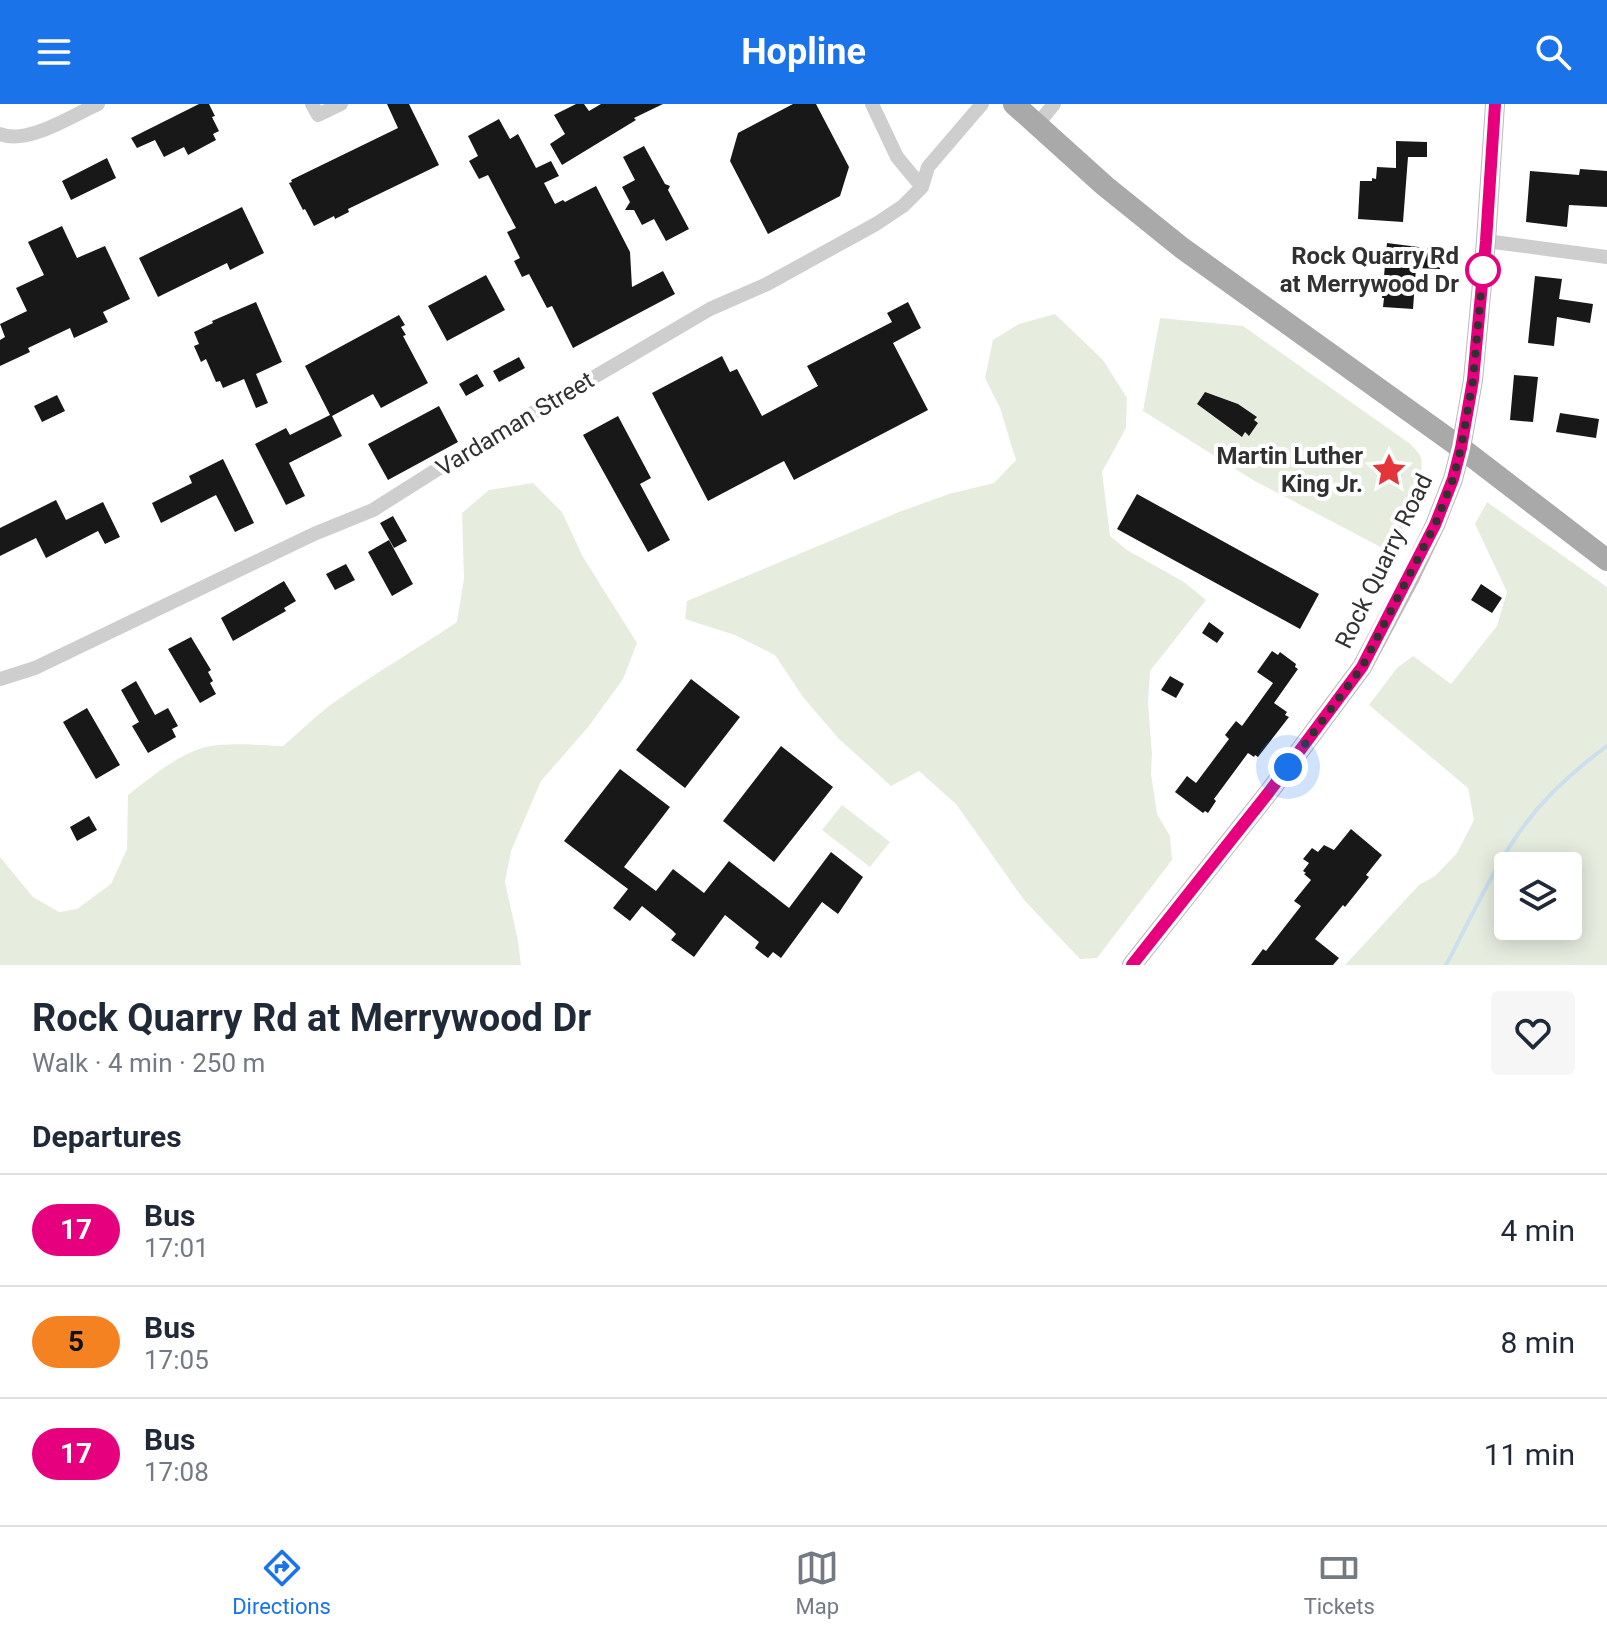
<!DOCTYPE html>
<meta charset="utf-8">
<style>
:root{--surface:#fff;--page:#f6f6f7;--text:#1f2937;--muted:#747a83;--line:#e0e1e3;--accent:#1a73e8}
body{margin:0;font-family:Roboto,sans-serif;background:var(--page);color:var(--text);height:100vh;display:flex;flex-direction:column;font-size:30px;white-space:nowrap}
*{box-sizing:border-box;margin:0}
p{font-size:26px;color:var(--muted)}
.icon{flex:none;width:44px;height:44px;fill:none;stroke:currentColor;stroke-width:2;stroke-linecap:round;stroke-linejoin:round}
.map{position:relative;height:861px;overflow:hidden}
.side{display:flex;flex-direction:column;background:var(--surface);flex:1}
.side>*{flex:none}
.badge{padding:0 16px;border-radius:26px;font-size:28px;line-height:52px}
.controls{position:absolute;left:1494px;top:748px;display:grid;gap:16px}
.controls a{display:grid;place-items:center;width:88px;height:88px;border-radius:8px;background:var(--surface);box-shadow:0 4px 20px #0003;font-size:40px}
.you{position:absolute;width:40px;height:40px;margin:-20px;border:6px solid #fff;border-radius:50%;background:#1a73e8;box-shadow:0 0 0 12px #1a73e833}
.map>.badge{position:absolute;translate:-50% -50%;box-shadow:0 0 0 4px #fff}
h2{padding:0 32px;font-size:30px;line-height:72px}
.round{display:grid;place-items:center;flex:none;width:84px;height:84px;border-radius:8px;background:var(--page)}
.headline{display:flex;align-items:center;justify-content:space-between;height:136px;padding:0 32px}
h1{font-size:38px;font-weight:700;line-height:60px}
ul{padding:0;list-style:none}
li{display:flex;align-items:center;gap:24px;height:112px;padding:0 32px;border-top:2px solid var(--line)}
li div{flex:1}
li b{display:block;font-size:30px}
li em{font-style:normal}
li .badge{min-width:88px;font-weight:700;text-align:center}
header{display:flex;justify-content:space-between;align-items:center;height:104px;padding:0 32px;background:var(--accent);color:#fff;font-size:36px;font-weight:700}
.tab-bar{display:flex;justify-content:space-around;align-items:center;height:112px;border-top:2px solid var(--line);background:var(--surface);font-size:22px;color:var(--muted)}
.tab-bar a{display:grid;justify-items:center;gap:4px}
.tab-bar .active{color:var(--accent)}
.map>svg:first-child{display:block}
.green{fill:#e6eddf;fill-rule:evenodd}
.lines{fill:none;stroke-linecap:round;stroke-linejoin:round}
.stream{stroke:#cbdfed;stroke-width:4}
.building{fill:#181818}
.street{stroke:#cecece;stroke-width:14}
.secondary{stroke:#bbb;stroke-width:20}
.primary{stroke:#a9a9a9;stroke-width:22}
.line-casing{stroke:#fff;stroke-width:18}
.line{stroke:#e6007e;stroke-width:12}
.walk{stroke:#313131;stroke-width:8;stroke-dasharray:0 14.4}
.stop-dot{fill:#fff;stroke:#e6007e;stroke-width:4}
.labels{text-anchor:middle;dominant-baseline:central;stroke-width:8;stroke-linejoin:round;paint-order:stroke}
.stop-label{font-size:24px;font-weight:bold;fill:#313131;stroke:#fff;text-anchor:end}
.street-label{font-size:24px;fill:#313131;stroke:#fff}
.poi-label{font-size:24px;font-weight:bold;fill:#313131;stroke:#fff;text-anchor:end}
</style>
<header><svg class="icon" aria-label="menu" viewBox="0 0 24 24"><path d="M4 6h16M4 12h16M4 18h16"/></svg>Hopline<svg class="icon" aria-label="search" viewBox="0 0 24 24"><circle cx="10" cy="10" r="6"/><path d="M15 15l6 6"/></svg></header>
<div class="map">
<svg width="1607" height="861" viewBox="0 0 1607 861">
<rect width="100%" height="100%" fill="#fff"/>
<path class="green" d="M1055,210L1103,256L1127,294L1126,324L1102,368L1110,432L1127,446L1184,478L1206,496L1150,567L1148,599L1152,650L1151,670L1157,710L1170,732L1172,756L1097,854L1080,855L1024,796L956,700L919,667L891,682L839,635L803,593L775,551L735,531L685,515L687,497L899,408L949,390L994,379L1016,356L1000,304L985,274L993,236L1019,220Z
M1160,214L1243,222L1409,339C1414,344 1419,348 1421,354C1426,377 1401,427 1392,449L1253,376L1143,307Z
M533,379L562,408L583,453L637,539L623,575L589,622L541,677L511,747L505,778L518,837L521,861H0V753L33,793L59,808L77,805L111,780L127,745L128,691C150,674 176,652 202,644C222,638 262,641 283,642C301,627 317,610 336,597C375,569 417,545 457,518L464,474L462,409L489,386Z
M1487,398L1607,483V861H1345L1419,781L1435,772L1457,749L1474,716L1468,684L1369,601L1397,564L1413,552L1451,580L1497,522L1507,488L1475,420ZM1508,762H1568V822H1508Z
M842,701L890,738L870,763L822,726Z"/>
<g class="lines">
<path class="stream" d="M1446,861C1470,816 1495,760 1526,719C1548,690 1577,664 1607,642"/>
</g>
<path class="building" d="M199,0H209L215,12L212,13L219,27L213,30L216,36L188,51L184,43L164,53L155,36L137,44L131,34Z
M387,0H409L439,61L348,105L349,108L335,115L334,112L314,122L305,105L303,106L289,79L292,78L291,76L398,24Z
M576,0H584L589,7L601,0H663L634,14L636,16L562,61L550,40L565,30L554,11Z
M793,0H816L849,63L840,92L768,130L730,57L738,29Z
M499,15L510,35L518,30L536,64L551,57L559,72L544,79L555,100L563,96L565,98L596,82L630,148L632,183L663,167L675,190L573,244L552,202L547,204L529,170L522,173L514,157L520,154L507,128L516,124L488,71L479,75L469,57L478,52L468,32Z
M1396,37L1427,38V53H1408L1403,118L1358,115L1360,77H1372V74L1376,75L1377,63L1396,64Z
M644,42L665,80L670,82L668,86L689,125L666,137L654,115L642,121L634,106H625L630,98L622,83L635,76L623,53Z
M107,54L116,74L71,96L62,77Z
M1580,65L1607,67V103L1569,101L1567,123L1526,118L1530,67L1579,71Z
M242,103L264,149L230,166L227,159L158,193L139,154Z
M62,122L77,154L105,142L130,195L103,208L108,218L74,234L70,224L28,244L30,248L0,262V236L5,233L0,220L27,207L16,184L44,171L28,138Z
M1387,139L1442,146L1440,165L1416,164L1413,205L1383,203L1384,194H1382Z
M486,171L505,206L447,237L428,202Z
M1535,172L1562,175L1559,195L1593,200L1590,219L1557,213L1554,242L1528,239Z
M256,198L282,258L256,270L268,299L256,304L244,275L223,284L220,277L216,278L206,255L201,258L194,242L199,240L194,228L213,219L212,217Z
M908,198L921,224L893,239L928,306L794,376L784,357L708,397L652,289L722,252L730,268L737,265L762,312L818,282L807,262L892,218L887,209Z
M399,211L405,221L401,223L406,231L403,232L428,279L381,304L373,290L332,312L342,332L289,359L305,392L286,401L255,340L286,324L290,331L330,311L305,262Z
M519,253L525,264L499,278L493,267Z
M477,270L484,282L466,292L459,280Z
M1514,271L1538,273L1533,318L1510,316Z
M1205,288L1238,300L1257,313L1254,316L1258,319L1249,332L1245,328L1242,333L1197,300Z
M57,291L65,307L42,318L34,302Z
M439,302L458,338L388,376L368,340Z
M1560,309L1599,315L1596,334L1556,328Z
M618,312L651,374L640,380L670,436L648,448L583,331Z
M223,355L254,419L235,428L216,391L161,419L152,399L192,379L189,372Z
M1137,390L1319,490L1300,525L1117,425Z
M56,396L66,416L103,398L120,433L105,440L98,427L46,454L36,434L0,452V424Z
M393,412L407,437L394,444L380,419Z
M389,436L413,480L392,492L368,448Z
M346,460L355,476L335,486L326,470Z
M284,477L296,497L284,504L286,507L233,537L221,514Z
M1481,480L1502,494L1492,509L1471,496Z
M1209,518L1224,529L1217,539L1202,529Z
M191,533L211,566L208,568L213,577L210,579L216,590L200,599L168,545Z
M1272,547L1278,551L1280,548L1296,560L1295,563L1298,565L1274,599L1287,608L1285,611L1289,613L1258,653L1255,651L1254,653L1248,649L1214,695L1216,697L1208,709L1205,707L1203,709L1175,688L1187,672L1196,679L1229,635L1225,631L1236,617L1242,622L1273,579L1257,568Z
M1170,572L1184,580L1176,594L1161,586Z
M691,575L740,613L685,684L636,646Z
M136,577L155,611L168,604L178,622L172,625L176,633L148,649L132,622L139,618L121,586Z
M87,604L120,661L96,675L63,618Z
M781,642L833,683L774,758L723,717Z
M620,665L670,703L624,763L656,787L673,765L704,789L729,757L789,804L831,748L863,773L838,810L822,798L781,854L773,848L768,854L755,844L759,838L725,811L694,853L671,836L676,830L672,826L642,802L630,817L613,804L628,785L564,737Z
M89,712L97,726L77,737L70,723Z
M1351,725L1382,751L1366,771L1369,773L1345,803L1343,801L1315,835L1339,854L1333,861H1251L1263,845L1266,847L1301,802L1294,797L1311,776L1304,770L1306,769L1303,767L1309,759L1303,755L1312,744L1318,748L1324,741L1334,746Z"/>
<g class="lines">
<path class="street" d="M312,0L318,11L341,0
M872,0L897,53L922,83
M1037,21L1054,0
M0,30C28,41 71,12 98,0
M1486,137L1607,153
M0,575L35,564L314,430L373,406L441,363L710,205L767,180L876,120L903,102L922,83L928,63L982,0"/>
<path class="secondary" d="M1132,861L1269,688L1362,563L1410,473L1435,421L1453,375L1461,344L1473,276L1486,137L1495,0"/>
<path class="primary" d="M1014,0L1105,82L1182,144L1461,344L1607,456"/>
</g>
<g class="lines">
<g class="line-casing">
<path id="line" d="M1132,861L1269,688L1362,563L1435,421L1453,375L1461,344L1473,276L1486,137L1495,0"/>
</g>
<use href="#line" class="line"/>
<path class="walk" d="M1288,663L1362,563L1435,421L1453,375L1461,344L1473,276L1483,166"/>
</g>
<defs>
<g id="sight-bare" transform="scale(2.76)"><path d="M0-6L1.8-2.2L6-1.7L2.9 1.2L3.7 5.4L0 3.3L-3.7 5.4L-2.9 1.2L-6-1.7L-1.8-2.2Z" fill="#e6343b" stroke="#fff" stroke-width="2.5" paint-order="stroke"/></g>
</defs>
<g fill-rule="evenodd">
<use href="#sight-bare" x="1389" y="366"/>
</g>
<circle class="stop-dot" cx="1483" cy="166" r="16"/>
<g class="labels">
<g class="stop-label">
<text x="1459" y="152">Rock Quarry Rd<tspan x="1459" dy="28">at Merrywood Dr</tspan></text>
</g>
<g class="street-label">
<text transform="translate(515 320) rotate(-31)">Vardaman Street</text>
<text transform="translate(1384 457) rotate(-64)">Rock Quarry Road</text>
</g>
<g class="poi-label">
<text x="1363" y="352">Martin Luther<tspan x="1363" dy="28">King Jr.</tspan></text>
</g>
</g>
</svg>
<div class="controls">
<a><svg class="icon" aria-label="layers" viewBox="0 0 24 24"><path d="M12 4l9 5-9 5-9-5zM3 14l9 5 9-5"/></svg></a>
</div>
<div class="you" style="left:1288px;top:663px"></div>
</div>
<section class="side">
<div class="headline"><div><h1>Rock Quarry Rd at Merrywood Dr</h1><p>Walk · 4 min · 250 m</p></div><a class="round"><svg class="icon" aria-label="heart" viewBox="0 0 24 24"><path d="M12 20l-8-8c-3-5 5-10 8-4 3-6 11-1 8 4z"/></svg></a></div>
<h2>Departures</h2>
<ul>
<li><span class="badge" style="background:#e6007e;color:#fff">17</span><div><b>Bus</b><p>17:01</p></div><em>4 min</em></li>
<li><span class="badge" style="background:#f58220;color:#111">5</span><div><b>Bus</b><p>17:05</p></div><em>8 min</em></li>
<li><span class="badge" style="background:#e6007e;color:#fff">17</span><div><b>Bus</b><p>17:08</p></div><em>11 min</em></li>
</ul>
</section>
<nav class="tab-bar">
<a class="active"><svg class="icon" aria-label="directions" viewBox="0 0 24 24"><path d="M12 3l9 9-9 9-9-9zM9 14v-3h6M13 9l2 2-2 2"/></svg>Directions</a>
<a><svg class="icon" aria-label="map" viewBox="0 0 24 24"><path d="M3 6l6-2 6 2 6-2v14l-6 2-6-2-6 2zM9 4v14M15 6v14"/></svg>Map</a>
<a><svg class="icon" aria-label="tickets" viewBox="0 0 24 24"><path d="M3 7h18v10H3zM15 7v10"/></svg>Tickets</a>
</nav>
